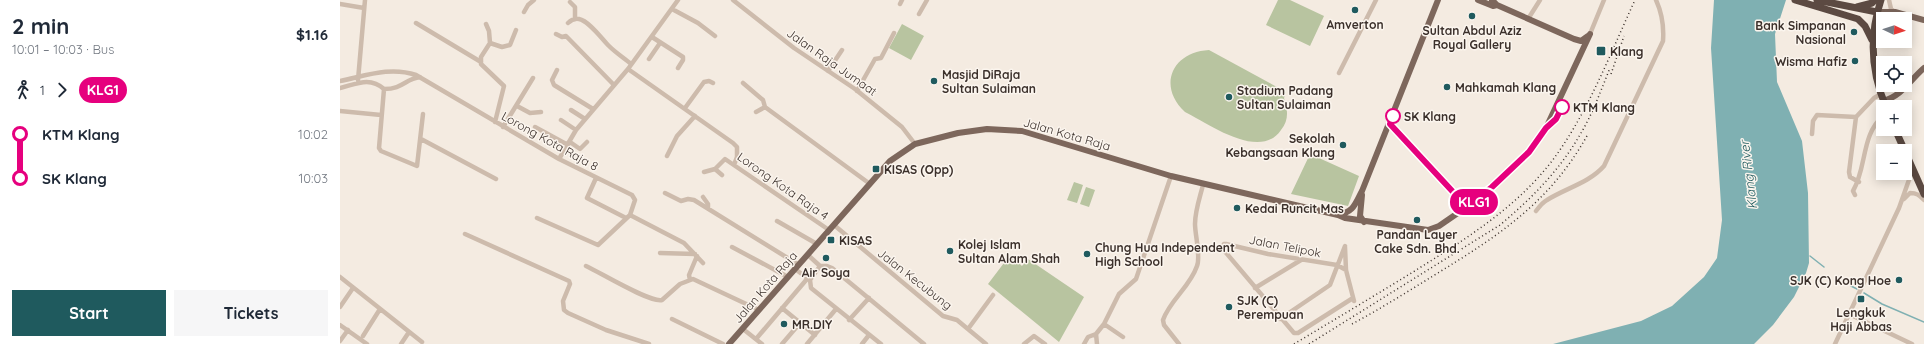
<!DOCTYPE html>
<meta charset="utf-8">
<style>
:root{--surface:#fff;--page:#f6f6f7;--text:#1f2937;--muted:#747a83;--accent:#1f5a5e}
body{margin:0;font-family:Quicksand,sans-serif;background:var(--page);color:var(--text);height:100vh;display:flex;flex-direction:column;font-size:15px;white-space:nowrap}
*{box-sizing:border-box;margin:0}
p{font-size:13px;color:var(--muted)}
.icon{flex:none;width:22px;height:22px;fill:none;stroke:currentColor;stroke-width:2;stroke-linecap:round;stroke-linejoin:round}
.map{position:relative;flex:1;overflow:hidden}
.drawer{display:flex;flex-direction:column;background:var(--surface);width:340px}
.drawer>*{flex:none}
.badge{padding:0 8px;border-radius:13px;font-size:14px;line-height:26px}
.needle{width:26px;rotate:94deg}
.tools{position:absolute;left:1536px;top:12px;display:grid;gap:8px}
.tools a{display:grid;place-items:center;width:36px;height:36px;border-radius:0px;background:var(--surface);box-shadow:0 2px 10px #0003;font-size:20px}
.map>.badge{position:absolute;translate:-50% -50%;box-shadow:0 0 0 2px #fff}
.legs{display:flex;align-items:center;gap:6px;height:44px;padding:0 12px;font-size:13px}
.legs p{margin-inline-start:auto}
.headline{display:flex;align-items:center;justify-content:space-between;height:68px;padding:0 12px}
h1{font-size:22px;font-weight:700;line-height:30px}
.action{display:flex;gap:8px;margin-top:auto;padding:8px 12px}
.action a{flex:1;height:46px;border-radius:0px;background:var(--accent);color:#fff;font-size:16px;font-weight:700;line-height:46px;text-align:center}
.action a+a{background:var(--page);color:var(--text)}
ul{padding:0 12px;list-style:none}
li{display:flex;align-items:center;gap:14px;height:44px;font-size:15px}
li i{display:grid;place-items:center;width:6px;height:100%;margin:0 5px;background:currentColor}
li i::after{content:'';width:10px;height:10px;margin:-5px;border:3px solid;border-radius:50%;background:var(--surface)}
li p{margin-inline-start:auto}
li:first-child i{background:linear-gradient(#0000 50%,currentColor 0)}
li:last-child i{background:linear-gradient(currentColor 50%,#0000 0)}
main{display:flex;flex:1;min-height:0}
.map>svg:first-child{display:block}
.green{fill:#b8c4a0}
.water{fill:#7fb0b2}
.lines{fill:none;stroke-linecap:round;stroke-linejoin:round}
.stream{stroke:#7fb0b2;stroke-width:1.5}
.minor{stroke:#cdbbac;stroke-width:4.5}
.major{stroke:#7d675c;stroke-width:6}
.highway{stroke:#5c4a42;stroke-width:7}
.rail{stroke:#3b302b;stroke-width:1.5;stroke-dasharray:1 3;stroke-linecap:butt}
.line-1-casing{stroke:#fff;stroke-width:9}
.line-1{stroke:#e6007e;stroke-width:6}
.poi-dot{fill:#1f5a5e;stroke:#fbf5ee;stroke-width:1.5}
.stop-1-dot{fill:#fff;stroke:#e6007e;stroke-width:2}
.labels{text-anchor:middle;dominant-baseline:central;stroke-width:3;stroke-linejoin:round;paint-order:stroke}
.poi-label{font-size:12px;font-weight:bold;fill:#3b302b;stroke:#fbf5ee;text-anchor:start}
.street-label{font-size:12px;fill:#3b302b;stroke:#fbf5ee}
.stop-label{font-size:12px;font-weight:bold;fill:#3b302b;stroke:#fbf5ee;text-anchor:start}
.water-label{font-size:13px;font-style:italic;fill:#1f5a5e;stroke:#fbf5ee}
</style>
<main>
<section class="drawer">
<div class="headline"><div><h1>2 min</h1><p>10:01 – 10:03 · Bus</p></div><b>$1.16</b></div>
<div class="legs"><svg class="icon" aria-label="walk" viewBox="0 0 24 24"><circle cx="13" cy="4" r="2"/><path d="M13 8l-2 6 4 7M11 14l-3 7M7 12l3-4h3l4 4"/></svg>1<svg class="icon" aria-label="forward" viewBox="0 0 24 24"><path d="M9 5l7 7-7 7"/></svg><b class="badge" style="background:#e6007e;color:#fff">KLG1</b></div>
<ul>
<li><i style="color:#e6007e"></i><b>KTM Klang</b><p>10:02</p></li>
<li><i style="color:#e6007e"></i><b>SK Klang</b><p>10:03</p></li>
</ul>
<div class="action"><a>Start</a><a>Tickets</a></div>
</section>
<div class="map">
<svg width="1584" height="344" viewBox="0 0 1584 344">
<rect width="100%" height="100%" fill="#f4ebe1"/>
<path class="green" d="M938,0H950L984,16L970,46L926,25Z
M562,24L584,36L571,60L549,48Z
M869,50L946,92L944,98C948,110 949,120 941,130C920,161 869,124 845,112C817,86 832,52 869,50Z
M970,154L1019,176L1008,206L951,194Z
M734,182L743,185L737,203L727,200Z
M746,187L755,190L749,207L740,204Z
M670,255L682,266L688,259L744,297L719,342L648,284Z"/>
<path class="water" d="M1374,0H1446L1435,34L1437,82L1462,141L1468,193L1469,263L1466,273L1454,297L1433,325L1414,344H1213L1301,321L1332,306L1364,277L1377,258L1382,220L1371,48Z"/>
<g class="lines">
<path class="stream" d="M1470,256L1484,267
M1511,286L1517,289
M1524,293L1542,304L1584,322"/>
<path class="minor" d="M393,0L454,48L515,89L562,127L575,144
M1549,0L1551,9L1555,12
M230,2L235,7V19
M0,4L24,8
M560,4L562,0
M332,9L358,23L375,36
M184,12L188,5L194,0
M579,14L587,0
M1188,19L1200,0
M76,23L141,62
M228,23C231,20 234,18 239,19C249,21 262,39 269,46C276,53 284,58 291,64
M146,24L149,31L150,43
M216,34L222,37L226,36L274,85
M1250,34L1264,0
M312,37L343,57V60L338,68
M309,59L320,43
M288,69L393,143L397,147V157L394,165
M217,70L212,80L214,85L253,109
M488,71L502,50
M999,73L1036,0
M18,80L25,0
M0,81C25,76 50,66 76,75L219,159L292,195L295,200L290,215L258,245L197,218
M403,83L423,100L425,107
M0,88C16,84 30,76 44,89L39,148L41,151L77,166L83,114
M44,89C63,89 65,79 80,77
M517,91L535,59L541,58L554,33
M177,106L190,113L201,112
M345,108L364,82L369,81L373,83
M231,110L245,119
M0,111L41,115
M416,112L425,107L530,184
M221,120L236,130
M155,122L164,86L141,64V57L150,43L162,47L170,45L176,30
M1049,124L1127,207
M163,127L193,78
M195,127L228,145
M1472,134L1473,121L1477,115L1516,117
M81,139L156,179
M230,142L240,149L247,142
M327,156L337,136L355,116
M219,159L236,130L288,69L338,0
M364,172L375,169
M382,175L375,169L385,159L489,230
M256,178L247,198L286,218
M1519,182L1510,177L1509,172L1516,117L1534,98L1541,94
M325,193L341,201L348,199L354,200L459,265
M1515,195L1513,191C1527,167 1521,135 1543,116
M363,197L368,204V208
M1564,199L1570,193C1577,193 1579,195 1584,200
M1196,211C1199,207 1203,202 1207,200C1226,188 1249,183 1264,166L1323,41C1324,27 1322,13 1316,0
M290,215L344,243L363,263
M437,221L477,244
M494,225L603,316L617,320L646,344
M125,234L229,281L230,284L223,301L224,310L228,313L266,330L309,344
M392,247L448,277
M1005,247L1006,270L1014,301
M320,253L355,254
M468,255L480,266
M246,266C261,273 310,303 322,300L340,284L353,279L419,310
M480,266H487L492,268L584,344
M455,269L470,280
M1006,270L997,265L928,254L886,244H884L882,248L954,333H958L1013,298
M0,277L82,342
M350,280L349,275L357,256
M470,280L471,288L541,344
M470,280L480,266
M915,288L961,260
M0,307L13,288
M442,308L475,335
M1509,314L1572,344
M332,319L383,344
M940,319L990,285L1005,246
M509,320L529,298
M764,324L783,337
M0,325L27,344
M403,329L422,344
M628,329L653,295
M756,334L757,344
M23,336L40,309
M416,339L467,279
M0,341L8,330
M61,344L69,332
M442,344L460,323
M467,344L496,309
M522,344L529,335
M684,344L694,336L705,344
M744,344L748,337L756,334L764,324L779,294L796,279L831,176
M839,344L824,325L823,320C830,300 850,287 857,266C861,257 855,235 855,224C855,211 860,197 863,185
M1495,344L1559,208L1570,177L1571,167"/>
<path class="major" d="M1138,0L1153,6L1157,5
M1152,0L1157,5L1234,39L1241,41L1248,36
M1537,12H1555L1584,20
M1543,101C1562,96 1570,80 1584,68
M1022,195L1020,216L1024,222
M998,215C1014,212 1015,204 1022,191L1098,0
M389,344L550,161L575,144L618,133L647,129L682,131L831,176L998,215L1005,218L1088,230L1099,226L1144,195L1189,152L1206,128L1250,34"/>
<path class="highway" d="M1455,0L1518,19L1525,26L1532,40
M1477,0L1537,12
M1541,0C1529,36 1531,72 1546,107
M1517,7L1532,3L1535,0
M1555,129L1584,194"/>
<path class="rail" d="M1271,74L1284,36
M1012,324C1040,309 1067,292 1093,276C1158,236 1210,203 1248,134
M954,344C994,320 1034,296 1073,272C1124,240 1175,209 1212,161C1248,113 1270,54 1295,0
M969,344L1160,225C1192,198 1220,170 1241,133C1253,113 1261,90 1270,68"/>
</g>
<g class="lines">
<g class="line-1-casing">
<path id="line-1" d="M1053,116L1050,124L1127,207L1152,187L1189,152L1206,128L1216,119L1222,107"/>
</g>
<use href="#line-1" class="line-1"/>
</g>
<g class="poi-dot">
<circle cx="1015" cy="10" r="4"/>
<circle cx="1132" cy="16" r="4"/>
<circle cx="1514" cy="32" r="4"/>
<rect x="1256" y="46" width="10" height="10" rx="2"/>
<circle cx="1515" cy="61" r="4"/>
<circle cx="594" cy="81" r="4"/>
<circle cx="1107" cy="87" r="4"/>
<circle cx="889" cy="97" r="4"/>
<circle cx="1003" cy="145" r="4"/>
<rect x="532" y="165" width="8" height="8" rx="2"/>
<circle cx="897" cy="208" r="4"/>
<circle cx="1077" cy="220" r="4"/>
<rect x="487" y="236" width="8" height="8" rx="2"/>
<circle cx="610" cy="251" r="4"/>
<circle cx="747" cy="254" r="4"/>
<circle cx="486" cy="258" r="4"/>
<circle cx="1559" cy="280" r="4"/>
<rect x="1517" y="295" width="8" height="8" rx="2"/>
<circle cx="889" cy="307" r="4"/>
<circle cx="444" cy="324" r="4"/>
</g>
<g class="stop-1-dot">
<circle cx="1222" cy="107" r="7"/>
<circle cx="1053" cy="116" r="7"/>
</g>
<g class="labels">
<g class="poi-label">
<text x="1015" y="24" text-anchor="middle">Amverton</text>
<text x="1506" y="25" text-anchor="end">Bank Simpanan<tspan x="1506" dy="14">Nasional</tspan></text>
<text x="1132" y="30" text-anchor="middle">Sultan Abdul Aziz<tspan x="1132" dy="14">Royal Gallery</tspan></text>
<text x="1270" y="51">Klang</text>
<text x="1507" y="61" text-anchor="end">Wisma Hafiz</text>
<text x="602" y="74">Masjid DiRaja<tspan x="602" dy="14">Sultan Sulaiman</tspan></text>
<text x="1115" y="87">Mahkamah Klang</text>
<text x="897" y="90">Stadium Padang<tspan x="897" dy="14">Sultan Sulaiman</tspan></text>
<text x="995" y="138" text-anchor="end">Sekolah<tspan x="995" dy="14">Kebangsaan Klang</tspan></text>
<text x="544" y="169">KISAS (Opp)</text>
<text x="905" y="208">Kedai Runcit Mas</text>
<text x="1077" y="234" text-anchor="middle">Pandan Layer<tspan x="1077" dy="14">Cake Sdn. Bhd.</tspan></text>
<text x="499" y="240">KISAS</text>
<text x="618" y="244">Kolej Islam<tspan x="618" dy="14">Sultan Alam Shah</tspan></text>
<text x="755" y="247">Chung Hua Independent<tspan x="755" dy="14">High School</tspan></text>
<text x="486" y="272" text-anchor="middle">Air Soya</text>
<text x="1551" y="280" text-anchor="end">SJK (C) Kong Hoe</text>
<text x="897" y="300">SJK (C)<tspan x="897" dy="14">Perempuan</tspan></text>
<text x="1521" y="312" text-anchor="middle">Lengkuk<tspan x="1521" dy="14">Haji Abbas</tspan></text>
<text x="452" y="324">MR.DIY</text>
</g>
<g class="street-label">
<text transform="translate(492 62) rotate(35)">Jalan Raja Jumaat</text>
<text transform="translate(727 134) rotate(16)">Jalan Kota Raja</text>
<text transform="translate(210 141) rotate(29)">Lorong Kota Raja 8</text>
<text transform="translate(443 186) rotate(35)">Lorong Kota Raja 4</text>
<text transform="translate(945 246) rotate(11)">Jalan Telipok</text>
<text transform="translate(575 279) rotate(38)">Jalan Kecubung</text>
<text transform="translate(425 287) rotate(-49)">Jalan Kota Raja</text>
</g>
<g class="stop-label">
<text x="1233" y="107">KTM Klang</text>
<text x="1064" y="116">SK Klang</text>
</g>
<g class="water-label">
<text transform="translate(1408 175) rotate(-97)">Klang River</text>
</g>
</g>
</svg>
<div class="tools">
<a><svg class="needle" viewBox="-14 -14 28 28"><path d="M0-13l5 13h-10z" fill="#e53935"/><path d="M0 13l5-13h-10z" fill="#747a83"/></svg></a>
<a><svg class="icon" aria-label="locate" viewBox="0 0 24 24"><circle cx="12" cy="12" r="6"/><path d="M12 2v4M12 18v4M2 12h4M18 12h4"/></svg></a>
<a>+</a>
<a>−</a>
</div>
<b class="badge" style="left:1134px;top:202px;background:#e6007e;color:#fff">KLG1</b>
</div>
</main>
